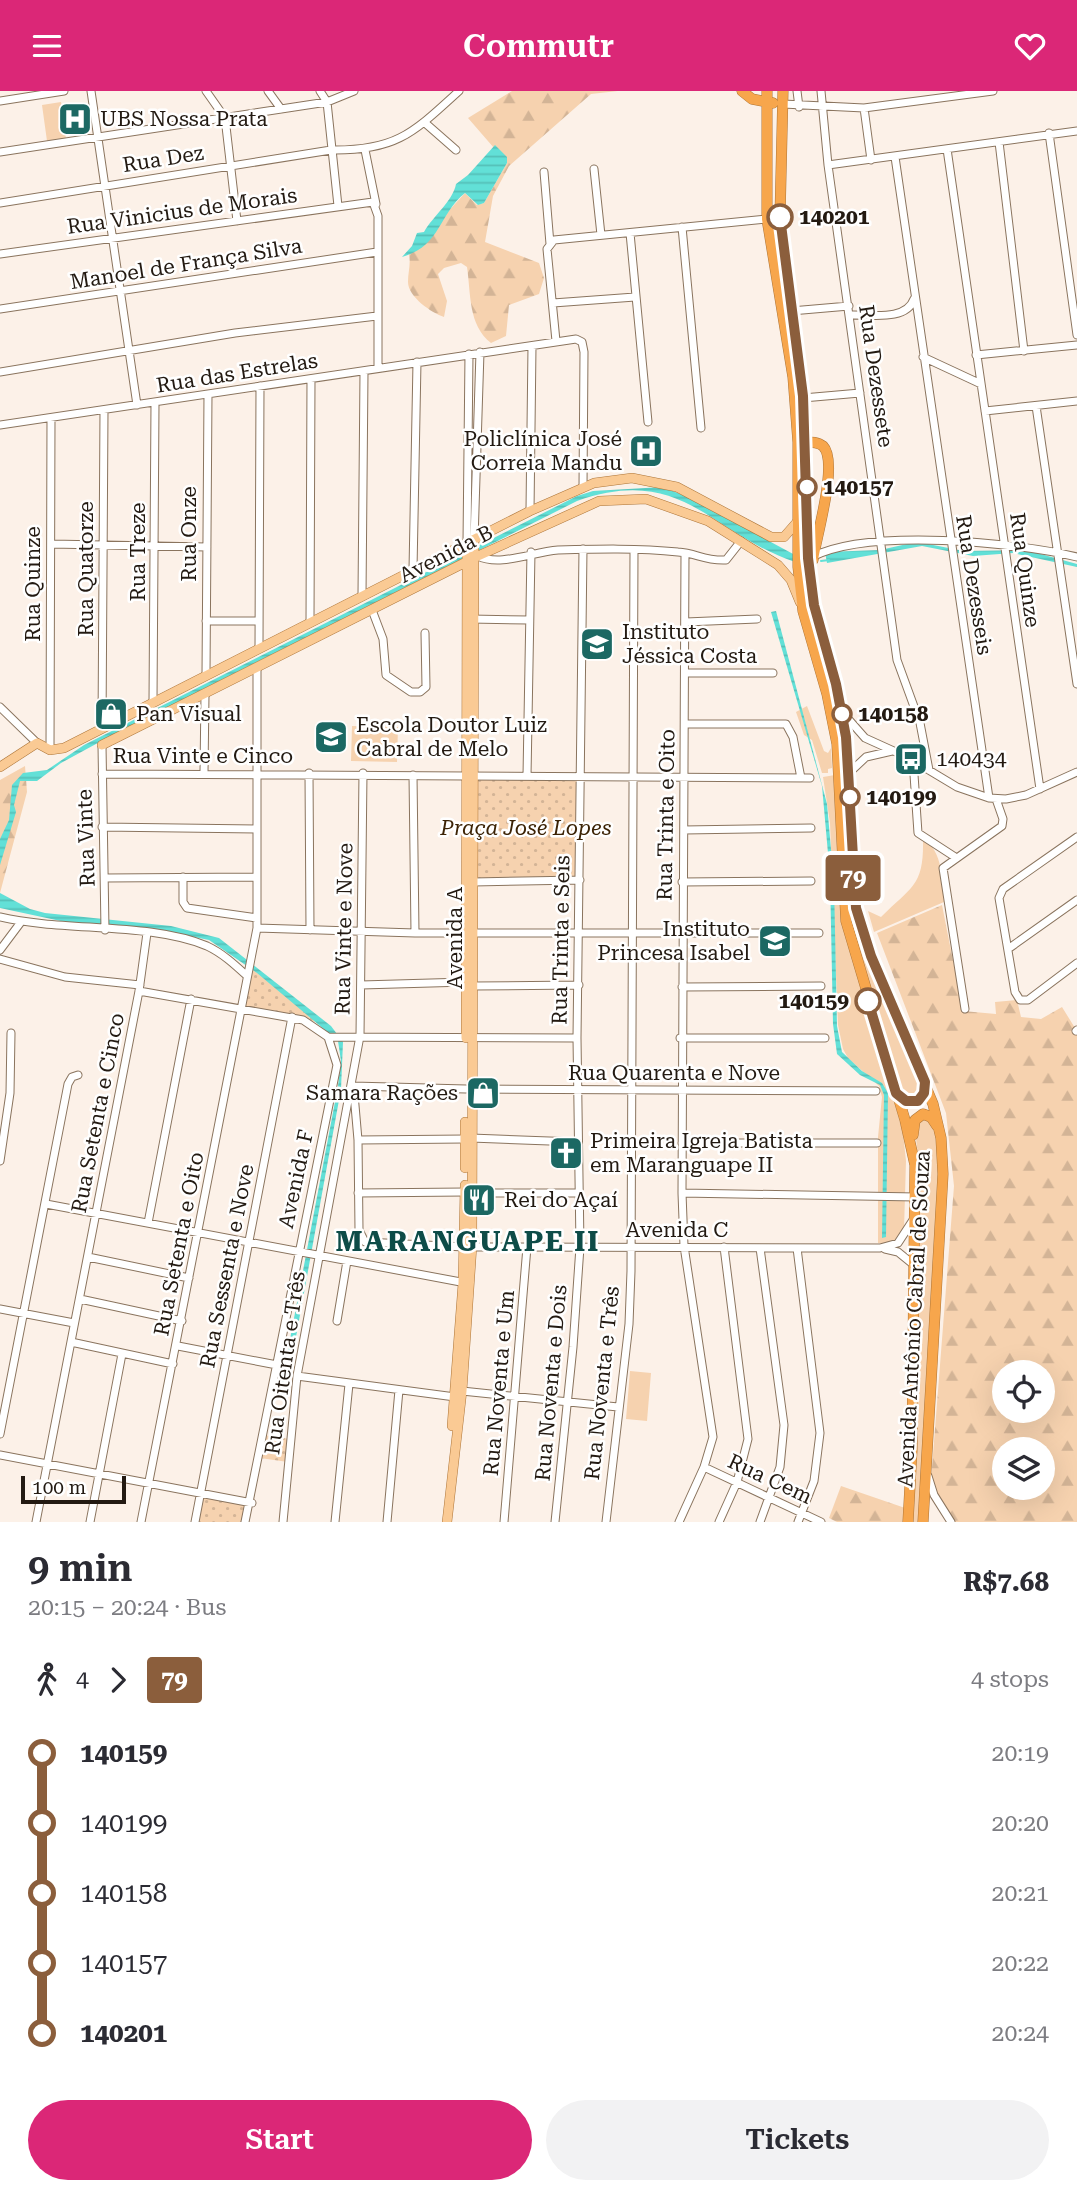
<!DOCTYPE html>
<meta charset="utf-8">
<style>
:root{--surface:#fff;--page:#f2f2f3;--text:#2b2b33;--muted:#7c7c81;--accent:#db2777}
body{margin:0;font-family:"Roboto Serif",serif;background:var(--page);color:var(--text);height:100vh;display:flex;flex-direction:column;font-size:26px;white-space:nowrap}
*{box-sizing:border-box;margin:0}
p{font-size:23px;color:var(--muted)}
.icon{flex:none;width:38px;height:38px;fill:none;stroke:currentColor;stroke-width:2;stroke-linecap:round;stroke-linejoin:round}
.map{position:relative;height:1431px;overflow:hidden}
.side{display:flex;flex-direction:column;background:var(--surface);flex:1}
.side>*{flex:none}
.badge{padding:0 14px;border-radius:5px;font-size:24px;line-height:46px}
.fabs{position:absolute;left:992px;top:1269px;display:grid;gap:14px}
.fabs a{display:grid;place-items:center;width:63px;height:63px;border-radius:50%;background:var(--surface);box-shadow:0 7px 28px #0002;font-size:35px}
.scale{position:absolute;left:21px;bottom:18px;width:105px;box-sizing:border-box;padding-left:7px;border:4px solid #231a12;border-top:0;font-size:19px;line-height:24px;white-space:nowrap;color:#231a12;-webkit-text-stroke:5px #fff;paint-order:stroke}
.map>.badge{position:absolute;translate:-50% -50%;box-shadow:0 0 0 4px #fff}
.legs{display:flex;align-items:center;gap:10px;height:77px;padding:0 28px;font-size:23px}
.legs p{margin-inline-start:auto}
.overview{display:flex;align-items:center;justify-content:space-between;height:119px;padding:0 28px}
h1{font-size:38px;font-weight:600;line-height:52px}
.button{display:flex;gap:14px;margin-top:auto;padding:14px 28px}
.button a{flex:1;height:80px;border-radius:42px;background:var(--accent);color:#fff;font-size:28px;font-weight:600;line-height:80px;text-align:center}
.button a+a{background:var(--page);color:var(--text)}
ul{padding:0 28px;list-style:none}
li{display:flex;align-items:center;gap:24px;height:70px;font-size:26px}
li i{display:grid;place-items:center;width:10px;height:100%;margin:0 9px;background:currentColor}
li i::after{content:'';width:18px;height:18px;margin:-9px;border:5px solid;border-radius:50%;background:var(--surface)}
li p{margin-inline-start:auto}
li:first-child i{background:linear-gradient(#0000 50%,currentColor 0)}
li:last-child i{background:linear-gradient(currentColor 50%,#0000 0)}
header{display:flex;justify-content:space-between;align-items:center;height:91px;padding:0 28px;background:var(--accent);color:#fff;font-size:32px;font-weight:600}
.map>svg:first-child{display:block}
.grass{fill:#f6d2af}
.forest{fill:url(#forest-firs);fill-rule:evenodd}
.park{fill:url(#park-dots)}
.water{fill:url(#water-rules)}
.lines{fill:none;stroke-linecap:round;stroke-linejoin:round}
.stream{stroke:#62e0d7;stroke-width:2}
.minor-casing{stroke:#8a745e;stroke-width:9}
.major-casing{stroke:#ad7538;stroke-width:10}
.highway-casing{stroke:#ad7538;stroke-width:11}
.minor{stroke:#fff;stroke-width:7}
.major{stroke:#faca94;stroke-width:9}
.highway{stroke:#f7a64c;stroke-width:10}
.line-1-casing{stroke:#fff;stroke-width:16}
.line-1{stroke:#8b5e3c;stroke-width:10}
.stop-1-dot{fill:#fff;stroke:#8b5e3c;stroke-width:3.5}
.labels{text-anchor:middle;dominant-baseline:central;stroke-width:5;stroke-linejoin:round;paint-order:stroke}
.poi-label{font-size:21px;fill:#231a12;stroke:#fff;text-anchor:start}
.street-label{font-size:21px;fill:#231a12;stroke:#fff}
.stop-label{font-size:21px;font-weight:bold;fill:#231a12;stroke:#fff;text-anchor:start}
.park-label{font-size:21px;font-style:italic;fill:#3c2305;stroke:#fff}
.district-label{font-size:28px;font-weight:bold;letter-spacing:2px;fill:#0e4c48;stroke:#fff}
</style>
<header><svg class="icon" aria-label="menu" viewBox="0 0 24 24"><path d="M4 6h16M4 12h16M4 18h16"/></svg>Commutr<svg class="icon" aria-label="heart" viewBox="0 0 24 24"><path d="M12 20l-8-8c-3-5 5-10 8-4 3-6 11-1 8 4z"/></svg></header>
<div class="map">
<svg width="1077" height="1431" viewBox="0 0 1077 1431">
<defs>
<pattern id="forest-firs" width="22" height="20" patternUnits="userSpaceOnUse" patternTransform="scale(1.75)"><rect width="22" height="20" fill="#f6d2af"/><path d="M5 1l3.5 6h-7zM16 11l3.5 6h-7z" fill="#d3b496"/></pattern>
<pattern id="park-dots" width="8" height="8" patternUnits="userSpaceOnUse" patternTransform="scale(1.75)"><rect width="8" height="8" fill="#f6d2af"/><path d="M2 2h.1M6 6h.1" fill="none" stroke="#d3b496" stroke-width="1.8" stroke-linecap="round"/></pattern>
<pattern id="water-rules" width="6" height="5" patternUnits="userSpaceOnUse" patternTransform="scale(1.75)"><rect width="6" height="5" fill="#62e0d7"/><path d="M0 2.5h6" fill="none" stroke="#55c0b8"/></pattern>
</defs>
<rect width="100%" height="100%" fill="#fcf1e8"/>
<path class="grass" d="M61,11L66,48L47,50L42,14Z
M807,615L824,660L828,662L831,657L832,677L828,678V682H822L812,649L804,644L796,621Z
M352,635L398,636L397,671L351,670Z
M835,684L844,829L903,1042L906,1070L904,1139C897,1150 890,1153 878,1152V1046L882,1006L879,995L848,967L843,958L838,934L830,732L823,686Z
M923,747C944,762 941,787 944,811L874,841L868,820L881,826C913,794 924,795 923,747Z
M855,823L923,987L919,1007L909,1010L893,988L856,843Z
M929,1026L940,1047L922,1431H907L919,1073L915,1039L917,1030Z
M630,1280L651,1282L647,1330L626,1328Z"/>
<path class="forest" d="M512,0H618L591,3L509,75L493,105L485,151L539,172L544,187L539,203L509,214L506,245L491,252C468,234 471,203 467,176L461,172L444,177L438,183L447,210L444,226C432,222 408,206 408,191C408,181 411,173 409,163L465,102L477,114L484,112L507,72L468,27Z
M25,675L27,701L0,802V689Z
M942,814L963,920L996,923L995,911L1017,909L1021,926L1041,928L1062,916L1075,937L1077,936V1431H952L942,1418L931,1389L954,1095L946,1022L877,842ZM1004,1281H1043V1320H1004ZM1004,1358H1043V1396H1004Z
M841,1395L908,1418L907,1431H837L829,1427Z"/>
<path class="park" d="M580,684L579,789H472V685Z
M250,876L320,932L242,915Z
M264,1344L290,1348L288,1371L260,1367Z
M202,1403L251,1413L246,1431H196Z"/>
<path class="water" d="M495,54L507,66V72L484,112L478,114L465,102C438,124 441,155 402,166L412,155L417,142L424,141C433,125 453,110 456,93L468,84Z
M663,396L685,405L795,464V471C709,442 683,373 577,410L118,641L61,672L37,690H20L14,714L16,721L0,774V748L9,729L12,694L23,682L47,679L84,654L577,405L593,400Z
M907,453H928L964,460L1026,459L1077,473V476L1013,462L973,465L922,455L827,472L825,461L880,459Z
M776,520L827,713L834,792L837,935L842,961L862,980L882,992L888,1002L886,1146L882,1147L884,1004L880,994L860,984L837,963L833,933L830,785L822,695L771,521Z
M0,802L30,818L45,822L171,835L219,847L331,935L343,951L341,998L286,1301H280L338,995L341,970L338,950L257,882L209,849L159,839L70,832L0,817Z"/>
<g class="lines">
<path class="stream" d="M821,470L829,469"/>
<g class="minor-casing">
<path id="minor" d="M91,0L137,314
M206,0L225,27L237,130
M268,0L281,18
M320,0L327,11L338,115
M797,0L799,16
M821,0L828,74L897,569L920,632L929,679
M0,10L64,0
M783,13L864,17L993,0
M864,17L871,69
M424,31L456,59
M1049,42L1077,244
M999,51L1024,260
M947,58L1040,698
M365,59L376,113
M0,61L327,11L354,0
M895,66L989,707
M828,74L1077,40
M594,78L601,144
M544,81L550,153
M0,112L331,59C396,60 413,42 459,0
M682,136L701,337
M630,142L648,331
M0,163L373,111L378,125V277
M553,212L635,206
M0,218L377,161
M791,220L849,215
M850,224C869,223 906,231 914,208
M556,250L547,158L554,149L767,128
M976,264L1077,254
M923,266L981,293
M0,281L235,242L377,225
M803,307L860,302
M1036,315L1077,593
M985,320L1077,310
M0,334L576,248L582,251L584,261L583,396
M530,420L532,255
M474,449L480,261
M467,452L469,263
M51,453L207,456
M478,465C500,476 532,461 558,459C598,458 638,457 678,461C697,462 703,470 726,469L741,450
M812,466C869,437 1015,451 1077,466
M413,479L417,271
M362,505L364,281
M372,519L383,548L386,584L411,601H420L426,596L425,542
M470,528L529,529
M206,530H259
M310,531L311,288
M686,531L757,528
M259,557L260,295
M685,582H773
M206,584L208,303
M153,611L155,312
M0,616L37,652
M843,622L865,647L907,666L957,696L989,707L1006,708L1026,704L1077,681
M685,633H786L793,646L801,687
M102,637L104,319
M102,654L105,839
M50,659L51,327
M913,669L918,742L955,766
M204,682L205,603
M309,682L310,839
M849,682L866,666L892,660
M102,683L810,687
M413,684L415,842
M527,685L531,461
M102,736L257,738
M684,739L811,737
M1077,746L1003,798L999,807L1015,901L1020,909H1028L1077,872
M183,786V811L187,817L257,827
M105,787L257,786
M473,791L580,789
M682,791L811,790
M0,826C64,841 150,831 207,855C222,862 234,873 246,884
M257,837L415,842H819
M1008,858L1077,809
M0,859L21,831
M0,868L65,886L140,894
M361,894L466,891
M473,895L579,894
M682,896L821,895
M139,900L303,929L328,946L337,974L245,1431
M965,918L943,777L1002,735L1003,728L996,708
M1076,940L1077,939
M328,946L577,947
M680,947H825
M353,995L466,998
M472,998L876,1000
M354,1003L358,1049L359,1139L365,1151L465,1156L880,1157L898,1152L913,1129
M471,1047L577,1051
M358,1049L465,1048
M682,1052H877
M0,1070L10,1002L11,942
M358,1102L465,1101
M471,1102H578
M682,1102L916,1106
M46,1113L466,1192
M148,1132L191,908
M797,1157L820,1342L814,1390L798,1431
M885,1158L898,1161L914,1174
M88,1166L189,1187
M80,1208L182,1230
M0,1218L74,1232
M337,1230L347,1170
M71,1251L173,1273
M178,1255L277,1274
M297,1285L455,1306L462,1300L618,1316
M0,1343L68,993L72,986L78,984
M0,1364L252,1412
M704,1376L821,1431
M928,1385L934,1404L951,1431
M36,1431L139,900L147,842
M90,1431L122,1263
M141,1431L257,837V577
M195,1431L292,926
M283,1431L297,1285L360,945L363,682
M335,1431L349,1293
M387,1431L399,1299
M504,1431L527,1156
M555,1431L573,1256L580,1156L577,947L583,458
M606,1431L629,1233L631,1180L634,459
M679,1431L704,1376L713,1346L684,1155L682,1102L685,462
M719,1431L737,1391L748,1348L724,1156
M760,1431L780,1376L784,1334L760,1157"/>
</g>
<g class="major-casing">
<path id="major" d="M102,654L478,465L599,410L646,408L708,430L778,474L791,489L800,511
M0,676L37,652L50,659L64,657L530,420L594,392L632,387L677,396L771,446H784L798,430
M466,947L467,452
M465,1077V1031
M452,1335L463,1192L465,1094
M447,1431L462,1300L472,1155L474,449"/>
</g>
<g class="highway-casing">
<path id="highway" d="M742,0L752,8L773,12
M767,0V128L793,286L798,351V476L803,520L827,603L837,653L846,830L905,1029L915,1074L912,1358L908,1431
M783,0L780,126L803,307L808,467L814,514L836,593L846,646L856,817L871,865L933,1013L941,1047L943,1083L923,1431
M802,351C809,351 817,350 823,355C839,371 816,446 813,469
M897,1002L903,1009L914,1012L922,1005L925,992
M913,1044L915,1029L923,1023L931,1026L937,1035"/>
</g>
<use href="#minor" class="minor"/>
<use href="#major" class="major"/>
<use href="#highway" class="highway"/>
</g>
<g class="lines">
<g class="line-1-casing">
<path id="line-1" d="M780,126L803,305L808,467L814,514L836,593L846,646L856,817L871,865L925,991L924,1002L918,1010H906L896,1002L868,910"/>
</g>
<use href="#line-1" class="line-1"/>
</g>
<defs>
<g id="hospital-square" transform="scale(1.75)"><rect x="-9" y="-9" width="18" height="18" rx="4" fill="#1c6863" stroke="#fff"/><path d="M-5-5h3v3.5h4V-5h3V5h-3V1.5h-4V5h-3Z" fill="#fff"/></g>
<g id="school-square" transform="scale(1.75)"><rect x="-9" y="-9" width="18" height="18" rx="4" fill="#1c6863" stroke="#fff"/><path d="M0-5L7-2L0 1L-7-2ZM-4 1L0 2.5L4 1V4Q0 6-4 4Z" fill="#fff"/></g>
<g id="shop-square" transform="scale(1.75)"><rect x="-9" y="-9" width="18" height="18" rx="4" fill="#1c6863" stroke="#fff"/><path d="M-5-2.5h2.3a2.7 3.5 0 0 1 5.4 0H5L5.5 6h-11ZM-1.5-2.5h3a1.5 2.3 0 0 0-3 0Z" fill="#fff"/></g>
<g id="bus-square" transform="scale(1.75)"><rect x="-9" y="-9" width="18" height="18" rx="4" fill="#1c6863" stroke="#fff"/><path d="M-5-6H5V4H4V6H2V4H-2V6H-4V4H-5ZM-3.5-4V0h7V-4ZM-3.5 1.2v1.5H-2V1.2ZM2 1.2v1.5H3.5V1.2Z" fill="#fff"/></g>
<g id="church-square" transform="scale(1.75)"><rect x="-9" y="-9" width="18" height="18" rx="4" fill="#1c6863" stroke="#fff"/><path d="M-1.2-6h2.4v3.5h3.3v2.4h-3.3V6h-2.4V-.1h-3.3v-2.4h3.3Z" fill="#fff"/></g>
<g id="restaurant-square" transform="scale(1.75)"><rect x="-9" y="-9" width="18" height="18" rx="4" fill="#1c6863" stroke="#fff"/><path d="M-5-6h1v4h1v-4h1v4h1v-4h1v5L-1.5 .5V6h-2V.5L-5-1ZM5-6V6H3V1.5H1.5Q1.5-4 5-6Z" fill="#fff"/></g>
</defs>
<g fill-rule="evenodd">
<use href="#hospital-square" x="75" y="28"/>
<use href="#hospital-square" x="646" y="360"/>
<use href="#school-square" x="597" y="553"/>
<use href="#shop-square" x="111" y="623"/>
<use href="#school-square" x="331" y="646"/>
<use href="#bus-square" x="911" y="668"/>
<use href="#school-square" x="775" y="850"/>
<use href="#shop-square" x="483" y="1002"/>
<use href="#church-square" x="566" y="1062"/>
<use href="#restaurant-square" x="479" y="1109"/>
</g>
<g class="stop-1-dot">
<circle cx="780" cy="126" r="12"/>
<circle cx="807" cy="396" r="9"/>
<circle cx="842" cy="623" r="9"/>
<circle cx="850" cy="706" r="9"/>
<circle cx="868" cy="910" r="12"/>
</g>
<g class="labels">
<g class="poi-label">
<text x="100" y="28">UBS Nossa Prata</text>
<text x="622" y="348" text-anchor="end">Policlínica José<tspan x="622" dy="24">Correia Mandu</tspan></text>
<text x="622" y="541">Instituto<tspan x="622" dy="24">Jéssica Costa</tspan></text>
<text x="136" y="623">Pan Visual</text>
<text x="356" y="634">Escola Doutor Luiz<tspan x="356" dy="24">Cabral de Melo</tspan></text>
<text x="936" y="668">140434</text>
<text x="750" y="838" text-anchor="end">Instituto<tspan x="750" dy="24">Princesa Isabel</tspan></text>
<text x="458" y="1002" text-anchor="end">Samara Rações</text>
<text x="590" y="1050">Primeira Igreja Batista<tspan x="590" dy="24">em Maranguape II</tspan></text>
<text x="504" y="1109">Rei do Açaí</text>
</g>
<g class="street-label">
<text transform="translate(163 68) rotate(-9)">Rua Dez</text>
<text transform="translate(182 120) rotate(-8)">Rua Vinicius de Morais</text>
<text transform="translate(186 173) rotate(-9)">Manoel de França Silva</text>
<text transform="translate(237 282) rotate(-9)">Rua das Estrelas</text>
<text transform="translate(876 285) rotate(82)">Rua Dezessete</text>
<text transform="translate(189 443) rotate(-90)">Rua Onze</text>
<text transform="translate(138 461) rotate(-90)">Rua Treze</text>
<text transform="translate(446 463) rotate(-27)">Avenida B</text>
<text transform="translate(86 478) rotate(-90)">Rua Quatorze</text>
<text transform="translate(1025 479) rotate(82)">Rua Quinze</text>
<text transform="translate(33 493) rotate(-90)">Rua Quinze</text>
<text transform="translate(974 494) rotate(81)">Rua Dezesseis</text>
<text x="203" y="665">Rua Vinte e Cinco</text>
<text transform="translate(666 724) rotate(-89)">Rua Trinta e Oito</text>
<text transform="translate(86 747) rotate(-92)">Rua Vinte</text>
<text transform="translate(344 838) rotate(-89)">Rua Vinte e Nove</text>
<text transform="translate(455 847) rotate(-90)">Avenida A</text>
<text transform="translate(561 849) rotate(-89)">Rua Trinta e Seis</text>
<text x="674" y="982">Rua Quarenta e Nove</text>
<text transform="translate(98 1022) rotate(-79)">Rua Setenta e Cinco</text>
<text transform="translate(296 1088) rotate(-78)">Avenida F</text>
<text x="677" y="1139">Avenida C</text>
<text transform="translate(179 1153) rotate(-79)">Rua Setenta e Oito</text>
<text transform="translate(227 1175) rotate(-79)">Rua Sessenta e Nove</text>
<text transform="translate(914 1228) rotate(-87)">Avenida Antônio Cabral de Souza</text>
<text transform="translate(285 1272) rotate(-82)">Rua Oitenta e Três</text>
<text transform="translate(499 1292) rotate(-85)">Rua Noventa e Um</text>
<text transform="translate(551 1292) rotate(-85)">Rua Noventa e Dois</text>
<text transform="translate(602 1292) rotate(-84)">Rua Noventa e Três</text>
<text transform="translate(770 1388) rotate(25)">Rua Cem</text>
</g>
<g class="stop-label">
<text x="799" y="126">140201</text>
<text x="823" y="396">140157</text>
<text x="858" y="623">140158</text>
<text x="866" y="706">140199</text>
<text x="849" y="910" text-anchor="end">140159</text>
</g>
<g class="park-label">
<text x="526" y="737">Praça José Lopes</text>
</g>
<g class="district-label">
<text x="468" y="1150">MARANGUAPE II</text>
</g>
</g>
</svg>
<div class="fabs">
<a><svg class="icon" aria-label="locate" viewBox="0 0 24 24"><circle cx="12" cy="12" r="6"/><path d="M12 2v4M12 18v4M2 12h4M18 12h4"/></svg></a>
<a><svg class="icon" aria-label="layers" viewBox="0 0 24 24"><path d="M12 4l9 5-9 5-9-5zM3 14l9 5 9-5"/></svg></a>
</div>
<div class="scale">100 m</div>
<b class="badge" style="left:853px;top:787px;background:#8b5e3c;color:#fff">79</b>
</div>
<section class="side">
<div class="overview"><div><h1>9 min</h1><p>20:15 – 20:24 · Bus</p></div><b>R$7.68</b></div>
<div class="legs"><svg class="icon" aria-label="walk" viewBox="0 0 24 24"><circle cx="13" cy="4" r="2"/><path d="M13 8l-2 6 4 7M11 14l-3 7M7 12l3-4h3l4 4"/></svg>4<svg class="icon" aria-label="forward" viewBox="0 0 24 24"><path d="M9 5l7 7-7 7"/></svg><b class="badge" style="background:#8b5e3c;color:#fff">79</b><p>4 stops</p></div>
<ul>
<li><i style="color:#8b5e3c"></i><b>140159</b><p>20:19</p></li>
<li><i style="color:#8b5e3c"></i><span>140199</span><p>20:20</p></li>
<li><i style="color:#8b5e3c"></i><span>140158</span><p>20:21</p></li>
<li><i style="color:#8b5e3c"></i><span>140157</span><p>20:22</p></li>
<li><i style="color:#8b5e3c"></i><b>140201</b><p>20:24</p></li>
</ul>
<div class="button"><a>Start</a><a>Tickets</a></div>
</section>
